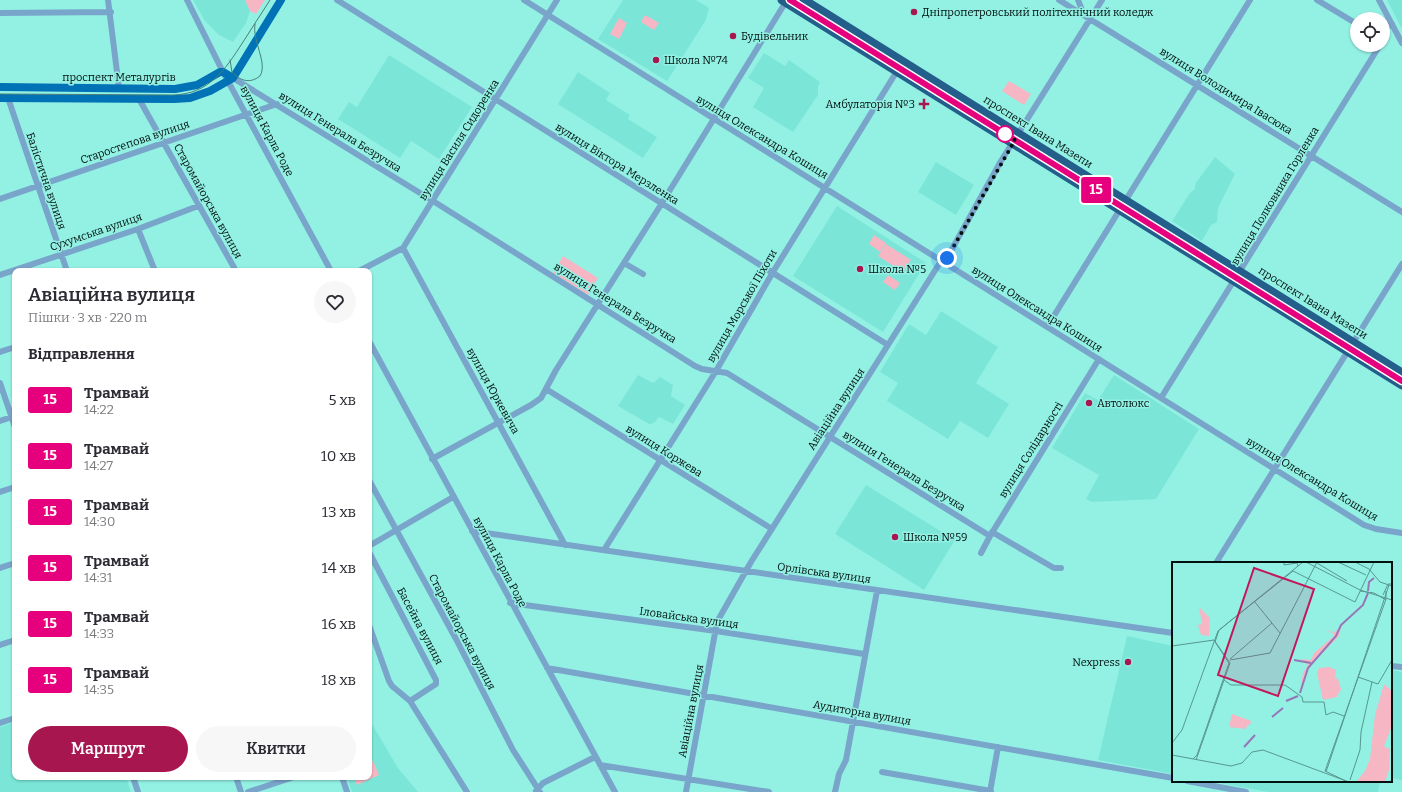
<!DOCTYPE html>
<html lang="uk">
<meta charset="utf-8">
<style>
:root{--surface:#fff;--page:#f7f7f7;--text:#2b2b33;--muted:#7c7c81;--accent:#a81650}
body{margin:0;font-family:Bitter,serif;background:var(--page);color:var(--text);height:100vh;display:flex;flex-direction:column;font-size:15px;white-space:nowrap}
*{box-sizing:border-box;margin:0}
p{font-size:13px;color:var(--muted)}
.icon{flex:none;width:22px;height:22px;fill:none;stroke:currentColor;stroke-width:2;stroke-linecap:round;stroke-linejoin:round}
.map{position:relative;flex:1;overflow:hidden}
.drawer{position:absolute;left:12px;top:268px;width:360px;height:512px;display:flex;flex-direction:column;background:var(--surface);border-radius:8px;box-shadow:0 1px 3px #0004}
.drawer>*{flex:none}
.badge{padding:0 8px;border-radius:3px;font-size:14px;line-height:26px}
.controls{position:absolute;left:1350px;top:12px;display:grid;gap:8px}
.controls a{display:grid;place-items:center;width:40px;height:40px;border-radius:50%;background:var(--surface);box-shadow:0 1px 3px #0004;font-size:20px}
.you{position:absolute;width:20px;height:20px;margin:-10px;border:3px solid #fff;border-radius:50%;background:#1a73e8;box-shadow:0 0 0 6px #1a73e833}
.map>.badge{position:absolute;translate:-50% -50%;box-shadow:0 0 0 2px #fff}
h2{padding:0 16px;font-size:15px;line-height:36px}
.round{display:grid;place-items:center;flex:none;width:42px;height:42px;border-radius:21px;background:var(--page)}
.summary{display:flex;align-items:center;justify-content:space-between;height:68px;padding:0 16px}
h1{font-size:19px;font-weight:600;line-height:30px}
.cta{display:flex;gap:8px;margin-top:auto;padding:8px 16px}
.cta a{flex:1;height:46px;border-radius:24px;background:var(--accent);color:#fff;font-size:16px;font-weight:600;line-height:46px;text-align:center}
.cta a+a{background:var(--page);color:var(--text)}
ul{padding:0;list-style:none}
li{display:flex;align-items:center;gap:12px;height:56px;padding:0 16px}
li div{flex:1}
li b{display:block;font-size:15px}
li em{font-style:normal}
li .badge{min-width:44px;font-weight:700;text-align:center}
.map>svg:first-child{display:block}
.built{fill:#7be6d8}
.green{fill:#f6b6c3}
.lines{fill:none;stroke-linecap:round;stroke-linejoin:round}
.minor{stroke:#7aa5ca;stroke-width:6}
.major{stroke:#0072b5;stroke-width:8}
.highway{stroke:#245f8c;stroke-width:9}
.tram{stroke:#487f77;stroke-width:1}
.line-casing{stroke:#fff;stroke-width:9}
.line{stroke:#e6007e;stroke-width:6}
.walk{stroke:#00110f;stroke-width:4;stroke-dasharray:0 7.2}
.poi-dot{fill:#a81650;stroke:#93f1e4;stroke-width:1.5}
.stop-dot{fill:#fff;stroke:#e6007e;stroke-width:2}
.labels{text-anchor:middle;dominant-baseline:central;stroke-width:3;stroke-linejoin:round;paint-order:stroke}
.poi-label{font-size:11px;fill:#00110f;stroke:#93f1e4;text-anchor:start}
.street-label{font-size:11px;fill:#00110f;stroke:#93f1e4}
.inset-river{fill:none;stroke:#9477b6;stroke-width:2}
.inset-road{fill:none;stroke:#58978f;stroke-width:1}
.view{fill:#c2185b;fill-opacity:0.15;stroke:#c2185b;stroke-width:2}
.inset-edge{fill:none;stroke:#00110f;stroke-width:2}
</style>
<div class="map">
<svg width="1402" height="792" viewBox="0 0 1402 792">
<rect width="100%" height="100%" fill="#93f1e4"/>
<path class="built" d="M193,0H245L250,11L246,23L233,42L219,35L205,21Z
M623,0H696L709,8L706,20L667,81L598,39Z
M1387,0H1402V29Z
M764,53L785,66L789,60L820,82L818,87V95L793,132L753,107L764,88L748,78Z
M389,55L472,107L439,159L411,141L400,158L338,119L349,102L357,107Z
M578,72L610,93L606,100L630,115L628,119L657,137L643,158L558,104Z
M1215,157L1235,174L1218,208L1217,222L1211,225L1202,241L1172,221L1190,193L1195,189V184Z
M936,162L974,185L956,215L918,192Z
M837,206L926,263L883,332L793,276Z
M941,311L998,347L976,383L1009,404L988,438L960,421L948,439L887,401L898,383L880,372L909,324L926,335Z
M638,375L653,383L660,377L673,385L671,396L685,405L673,424L659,417L654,423L649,424L618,406Z
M1114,375L1199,429L1156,499L1092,502L1086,499L1099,475L1052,448L1085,393L1098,400Z
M866,485L955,540L924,590L835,534Z
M1127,636L1173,646V774L1098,760Z
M1391,670L1402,672V780L1391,778Z
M369,719L398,768L418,792H352L347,777H369Z
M15,722V777H126L131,792H0V727Z
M1209,781H1380L1378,792H1268Z"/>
<path class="green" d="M245,0H265L256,14L250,11Z
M645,15L659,23L654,30L641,22Z
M619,18L627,23L619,39L610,34Z
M1009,81L1031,94L1024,105L1002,91Z
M874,235L886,243L880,252L869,244Z
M886,244L911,260L903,272L878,256Z
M563,256L598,278L588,295L553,273Z
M888,275L900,283L895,290L883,282Z
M373,761L379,775L357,785L353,777H369V763Z"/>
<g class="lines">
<path class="minor" d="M108,0L119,88
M187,0L223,72L331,271
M337,0L888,345
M524,0L1364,525L1376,529L1402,533
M1059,0L1402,212
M1078,0L1084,15
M1317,0L1357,24
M1379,0L1402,43
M0,13L111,12
M1383,30L1392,24
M233,78L433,201L695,366L702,369L727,373L990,536
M8,98L67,271
M139,99L236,271
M0,199L277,104
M138,229L155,271
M403,248L565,545
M624,263L643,274
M359,271L403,248L557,0
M0,275L138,229L198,206
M1047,327L1250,0
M369,341L615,792
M0,352L15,347
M0,383L15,427
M546,389L772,529
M1161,398L1380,45
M0,421L12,417
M432,459L531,405L541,398L556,370L662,203L787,0
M369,480L456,639L513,750L540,792
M0,492L15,487
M472,531L1173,633
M992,532L1054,568H1061
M369,546L453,497
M604,550L716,371L773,272L897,71
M369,552L436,680V684L410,701L467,792
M981,553L990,536L1099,359
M1216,563L1402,264
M0,568L15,563
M510,603L716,631L864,654
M369,625L389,681L392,686L410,701
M0,645L15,640
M1391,666L1402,667
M547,668L1173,778
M0,723L15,718
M600,765L769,792
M882,772L991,791
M133,777L138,792
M236,777L241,792
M342,777L347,792
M1187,781L1246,792
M536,791L543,783L595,757
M248,792L294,777
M686,792L717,622L751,562L941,261L947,258L1001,161L1102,0
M835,792L839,774L846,760L877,591
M990,792L998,747"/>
<path class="major" d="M0,87L175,89L197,85L220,72H223L233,78
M0,98L174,99L190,98L210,91L233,78L281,0"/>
<path class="highway" d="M782,0L1402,385
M804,0L1402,373"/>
<path class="tram" d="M790,0L1402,381
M230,60L232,72C240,81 250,84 260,76C268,63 252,41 255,24
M0,94L173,95C209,94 225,70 243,42C252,28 261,14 270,0"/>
</g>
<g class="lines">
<g class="line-casing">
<path id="line" d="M790,0L1402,381"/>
</g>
<use href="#line" class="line"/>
<path class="walk" d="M947,258L1015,140L1005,134"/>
</g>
<g class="poi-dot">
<circle cx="914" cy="12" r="4"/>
<circle cx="733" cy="36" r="4"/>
<circle cx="656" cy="60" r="4"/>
<path d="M922 98h4v4h4v4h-4v4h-4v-4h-4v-4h4z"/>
<circle cx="860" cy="269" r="4"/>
<circle cx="1089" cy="403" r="4"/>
<circle cx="895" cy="537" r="4"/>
<circle cx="1128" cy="662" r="4"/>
</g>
<circle class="stop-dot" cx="1005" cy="134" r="8"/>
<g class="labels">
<g class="poi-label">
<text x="922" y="12">Дніпропетровський політехнічний коледж</text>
<text x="741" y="36">Будівельник</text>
<text x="664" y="60">Школа №74</text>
<text x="915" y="104" text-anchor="end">Амбулаторія №3</text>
<text x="868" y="269">Школа №5</text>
<text x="1097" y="403">Автолюкс</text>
<text x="903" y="537">Школа №59</text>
<text x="1120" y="662" text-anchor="end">Nexpress</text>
</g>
<g class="street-label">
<text x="119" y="77">проспект Металургів</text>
<text transform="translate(1226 91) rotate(32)">вулиця Володимира Івасюка</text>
<text transform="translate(267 131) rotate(62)">вулиця Карла Роде</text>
<text transform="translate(340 132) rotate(32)">вулиця Генерала Безручка</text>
<text transform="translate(1038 132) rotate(32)">проспект Івана Мазепи</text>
<text transform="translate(762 137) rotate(31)">вулиця Олександра Кошиця</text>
<text transform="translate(459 140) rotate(-58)">вулиця Василя Сидоренка</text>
<text transform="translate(135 142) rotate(-19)">Старостепова вулиця</text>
<text transform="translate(617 164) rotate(32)">вулиця Віктора Мерзленка</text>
<text transform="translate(46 181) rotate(71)">Балістична вулиця</text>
<text transform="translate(1275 196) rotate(-59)">вулиця Полковника Горленка</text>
<text transform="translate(208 201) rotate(61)">Старомайорська вулиця</text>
<text transform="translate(96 232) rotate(-19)">Сухумська вулиця</text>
<text transform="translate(615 303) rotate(32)">вулиця Генерала Безручка</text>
<text transform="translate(1313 303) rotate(32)">проспект Івана Мазепи</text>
<text transform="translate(742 306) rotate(-60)">вулиця Морської Піхоти</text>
<text transform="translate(1037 309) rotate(32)">вулиця Олександра Кошиця</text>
<text transform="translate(493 391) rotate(61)">вулиця Юркевича</text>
<text transform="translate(836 409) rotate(-57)">Авіаційна вулиця</text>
<text transform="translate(1031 450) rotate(-58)">вулиця Солідарності</text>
<text transform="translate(664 451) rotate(32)">вулиця Коржева</text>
<text transform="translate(904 471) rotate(32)">вулиця Генерала Безручка</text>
<text transform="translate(1312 479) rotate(31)">вулиця Олександра Кошиця</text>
<text transform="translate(500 562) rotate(62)">вулиця Карла Роде</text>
<text transform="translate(824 573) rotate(8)">Орлівська вулиця</text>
<text transform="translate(689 618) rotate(8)">Іловайська вулиця</text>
<text transform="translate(420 626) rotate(62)">Басейна вулиця</text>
<text transform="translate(462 632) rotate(62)">Старомайорська вулиця</text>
<text transform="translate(691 711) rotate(-79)">Авіаційна вулиця</text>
<text transform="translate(862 713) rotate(10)">Аудиторна вулиця</text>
</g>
</g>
<g transform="translate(1172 562)">
<rect width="220" height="220" fill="#93f1e4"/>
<path d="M188,44L169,65L167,74L136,106L128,130L131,111L136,103L128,97L139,98L142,91L162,74L161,71L153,69L163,70ZM27,45L38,56L37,74L29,73L26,63L30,62ZM157,105L164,108L163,116L166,117L169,127L165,135L151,138L145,111L147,106ZM212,122L220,129V164L212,184L218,187L217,208L213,220H184L193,209L198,197L203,153ZM60,152L79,159L78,163H75L74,167L57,165Z" fill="#f6b6c3"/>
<path class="inset-river" d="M196,29L197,20L202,16M122,98L139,101M128,131L136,106L164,74L169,63L191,43L196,31M114,139L126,134M100,155L111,146M72,185L83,173"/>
<path class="inset-road" d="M112,0V3L125,1L126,4M134,0L188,28L220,38M166,0L194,13M183,0L197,7L208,20L220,24M145,1L175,19M188,29L202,31L214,38M211,33L216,22H220M82,39L108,71M0,84L42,78M58,97L100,61M58,98L98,91L145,0M186,115L206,122L220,98M52,118L59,123H113L130,135L131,140H152L154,153L161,150L172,154M0,181L10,168L46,69L131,0M0,193L59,204L70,201L80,190L91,188L177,220M21,197L25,193L57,101L43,80L47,68L121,9L183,40L202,0M24,198L58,101L42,78M154,210L217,23M178,218L188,188L189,170L200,120M176,220L153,209L214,37V29"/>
<path class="view" d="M82,6L142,27L106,134L46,113Z"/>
<rect width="220" height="220" class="inset-edge"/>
</g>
</svg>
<div class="controls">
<a><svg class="icon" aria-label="locate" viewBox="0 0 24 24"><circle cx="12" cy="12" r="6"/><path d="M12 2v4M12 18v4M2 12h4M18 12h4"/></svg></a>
</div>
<div class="you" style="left:947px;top:258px"></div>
<b class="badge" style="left:1096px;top:190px;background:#e6007e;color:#fff">15</b>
<section class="drawer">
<div class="summary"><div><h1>Авіаційна вулиця</h1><p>Пішки · 3 хв · 220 m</p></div><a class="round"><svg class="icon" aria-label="heart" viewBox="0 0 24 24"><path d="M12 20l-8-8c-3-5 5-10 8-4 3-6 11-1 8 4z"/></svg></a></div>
<h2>Відправлення</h2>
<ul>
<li><span class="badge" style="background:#e6007e;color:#fff">15</span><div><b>Трамвай</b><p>14:22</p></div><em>5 хв</em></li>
<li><span class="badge" style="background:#e6007e;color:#fff">15</span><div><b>Трамвай</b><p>14:27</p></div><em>10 хв</em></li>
<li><span class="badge" style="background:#e6007e;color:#fff">15</span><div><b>Трамвай</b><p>14:30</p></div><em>13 хв</em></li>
<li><span class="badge" style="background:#e6007e;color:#fff">15</span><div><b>Трамвай</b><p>14:31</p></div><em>14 хв</em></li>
<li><span class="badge" style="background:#e6007e;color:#fff">15</span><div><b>Трамвай</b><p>14:33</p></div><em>16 хв</em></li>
<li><span class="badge" style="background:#e6007e;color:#fff">15</span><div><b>Трамвай</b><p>14:35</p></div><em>18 хв</em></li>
</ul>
<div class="cta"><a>Маршрут</a><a>Квитки</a></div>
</section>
</div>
